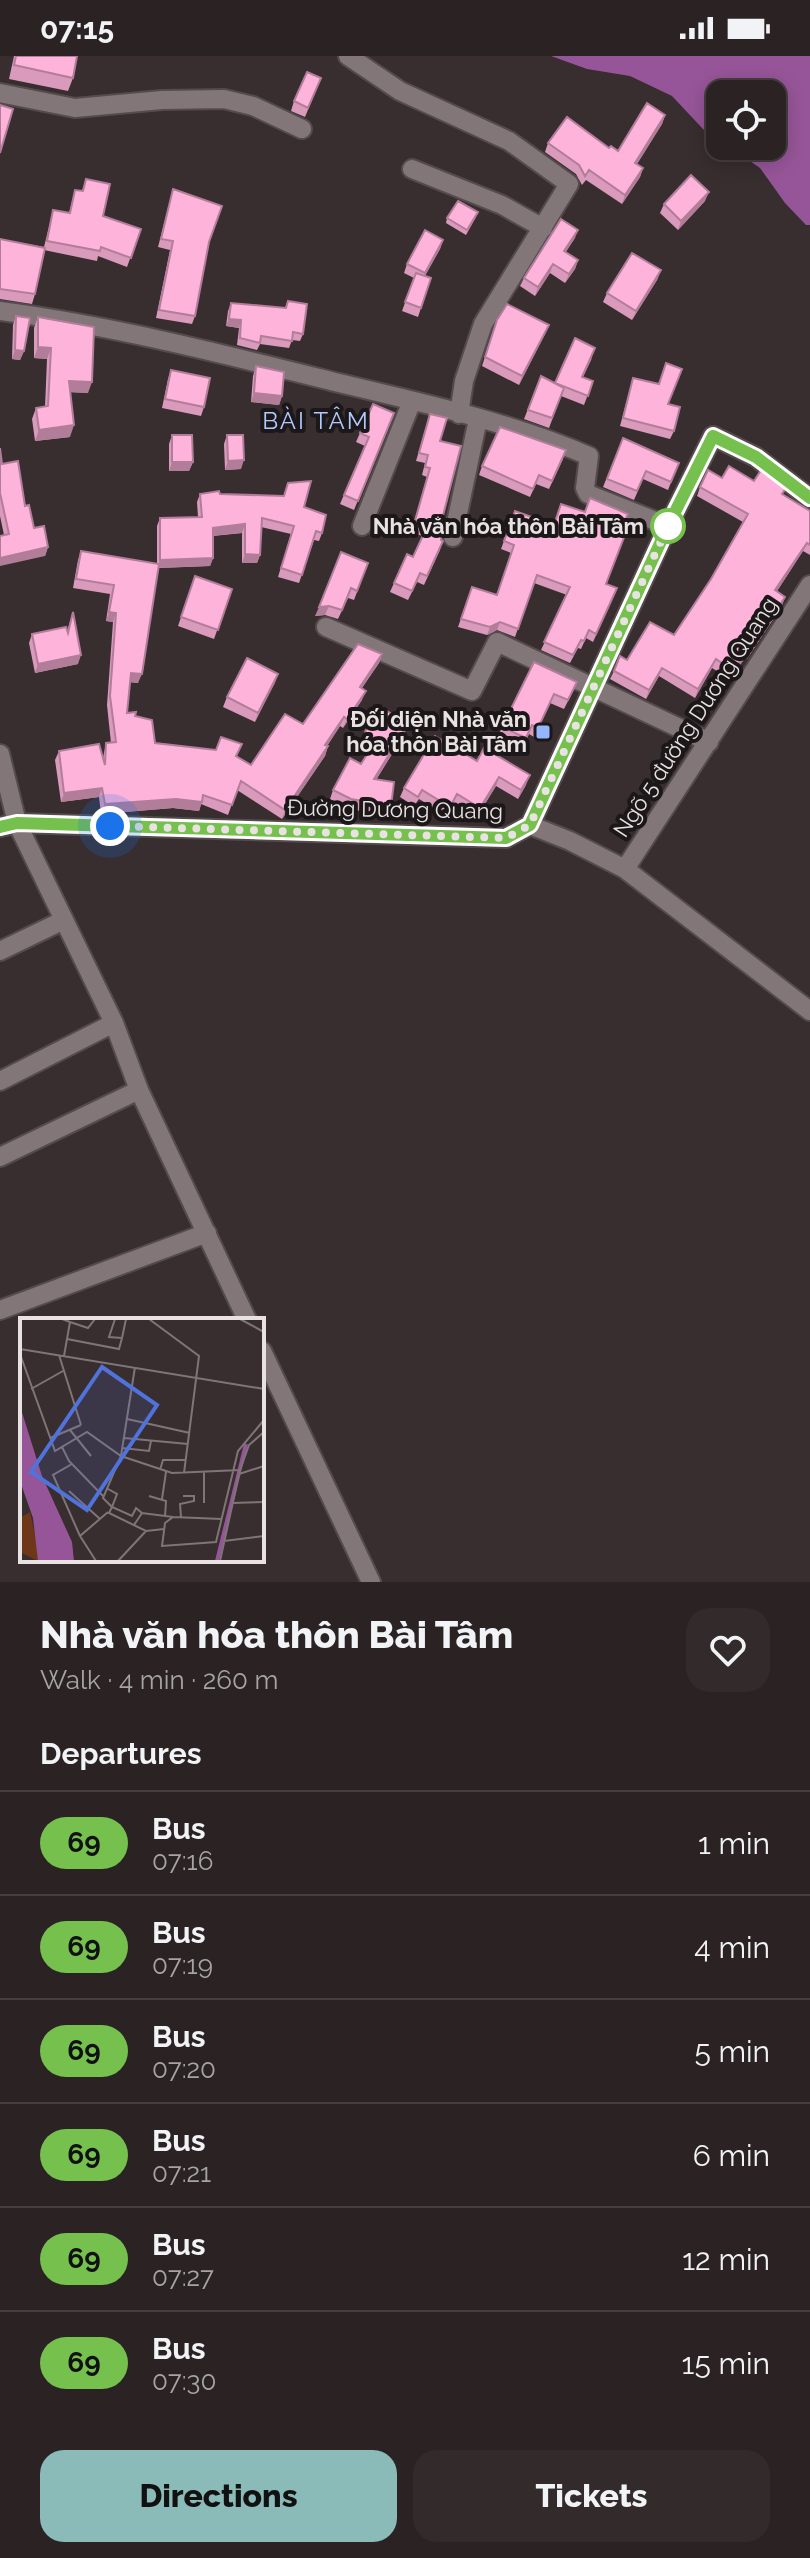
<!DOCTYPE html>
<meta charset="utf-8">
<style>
:root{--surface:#2a2223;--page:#322a2b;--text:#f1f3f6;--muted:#a5a4a6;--line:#463f41;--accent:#8bbbb9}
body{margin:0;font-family:Raleway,sans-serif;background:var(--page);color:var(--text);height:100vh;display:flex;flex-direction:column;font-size:30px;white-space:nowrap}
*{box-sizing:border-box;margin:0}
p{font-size:26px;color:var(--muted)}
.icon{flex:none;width:44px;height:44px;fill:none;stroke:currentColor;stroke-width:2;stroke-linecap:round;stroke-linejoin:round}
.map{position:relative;height:1526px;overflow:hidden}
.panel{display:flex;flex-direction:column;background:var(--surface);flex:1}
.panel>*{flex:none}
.badge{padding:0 16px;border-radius:26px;font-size:28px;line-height:52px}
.controls{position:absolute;left:706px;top:24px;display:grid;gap:16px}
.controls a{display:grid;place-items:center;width:80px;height:80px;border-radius:16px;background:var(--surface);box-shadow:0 4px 20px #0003,0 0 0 2px var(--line);font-size:40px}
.you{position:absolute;width:40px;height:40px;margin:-20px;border:6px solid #fff;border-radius:50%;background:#1a73e8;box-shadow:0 0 0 12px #1a73e833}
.map>.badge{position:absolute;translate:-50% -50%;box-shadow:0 0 0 4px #fff}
h2{padding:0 40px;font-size:30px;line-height:72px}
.round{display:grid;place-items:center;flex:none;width:84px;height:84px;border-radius:24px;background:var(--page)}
.summary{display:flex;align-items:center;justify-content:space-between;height:136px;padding:0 40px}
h1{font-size:38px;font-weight:800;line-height:60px}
.button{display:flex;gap:16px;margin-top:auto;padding:16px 40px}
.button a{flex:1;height:92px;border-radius:24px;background:var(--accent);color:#111;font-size:32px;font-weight:800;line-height:92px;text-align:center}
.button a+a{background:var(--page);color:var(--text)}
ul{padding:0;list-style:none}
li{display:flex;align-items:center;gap:24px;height:104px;padding:0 40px;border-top:2px solid var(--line)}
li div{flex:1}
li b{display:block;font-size:30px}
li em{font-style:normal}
li .badge{min-width:88px;font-weight:700;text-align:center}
.status{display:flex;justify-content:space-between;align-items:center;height:56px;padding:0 40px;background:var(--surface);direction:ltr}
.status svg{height:22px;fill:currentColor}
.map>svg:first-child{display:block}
.water{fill:#965598}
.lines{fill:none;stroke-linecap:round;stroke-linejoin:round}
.minor-casing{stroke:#544b4c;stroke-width:22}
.minor{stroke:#827678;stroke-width:18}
.wall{fill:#da9abc}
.shaded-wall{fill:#b27d99}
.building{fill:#feb3db;stroke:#b27d99;stroke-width:2}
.line-casing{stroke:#fff;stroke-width:18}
.line{stroke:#76c04d;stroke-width:12}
.walk{stroke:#e9e2e3;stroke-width:8;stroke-dasharray:0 14.4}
.stop-dot{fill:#fff;stroke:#76c04d;stroke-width:4}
.poi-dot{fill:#95b6fd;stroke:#1c1718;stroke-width:3}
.labels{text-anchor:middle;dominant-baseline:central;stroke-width:8;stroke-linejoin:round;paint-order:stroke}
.stop-label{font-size:22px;font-weight:bold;fill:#e9e2e3;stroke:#1c1718;text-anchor:end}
.street-label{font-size:22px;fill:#e9e2e3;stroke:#1c1718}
.poi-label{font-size:22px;font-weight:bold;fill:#e9e2e3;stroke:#1c1718;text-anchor:end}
.neighbourhood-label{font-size:24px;letter-spacing:2px;fill:#b0c9fe;stroke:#1c1718}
.inset-river{fill:none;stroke:#965598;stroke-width:4}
.inset-road{fill:none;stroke:#7f7577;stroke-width:2}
.view{fill:#5073db;fill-opacity:0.15;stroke:#5073db;stroke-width:4}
.inset-edge{fill:none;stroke:#e9e2e3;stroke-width:4}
</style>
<div class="status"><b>07:15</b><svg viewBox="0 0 49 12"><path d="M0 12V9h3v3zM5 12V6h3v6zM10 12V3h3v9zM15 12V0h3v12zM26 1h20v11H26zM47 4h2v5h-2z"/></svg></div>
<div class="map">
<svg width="810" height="1526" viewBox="0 0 810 1526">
<rect width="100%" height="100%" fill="#382d2f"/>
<path class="water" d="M551,0H810V169H806L785,147L760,112L728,90H772V38H720V85L703,73L672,40L630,20L587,13Z"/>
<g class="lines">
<g class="minor-casing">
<path id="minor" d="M348,0L400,35L509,85L569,128L483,268L464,325L459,358
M0,37L75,52L162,44L224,43L253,50L302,73
M412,113L502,149L543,172
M0,255C114,270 227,299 339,327C423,347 510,366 589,400L585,432L588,438L668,470
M362,470L412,345
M453,481L478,363
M326,571L472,635L497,586L709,686
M0,698L17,767L114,967L139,1034L247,1264
M530,769L570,785L625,813L810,529
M0,771L17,767L506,782L530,769L668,470L713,380L756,401L810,442
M625,813L810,955
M0,895L64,864
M0,1025L114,967
M0,1101L139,1034
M0,1254L207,1177
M262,1295L371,1526"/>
</g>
<use href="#minor" class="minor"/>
</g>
<path class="wall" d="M14,0H77L73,22L68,35L9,23Z
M321,22L305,61L291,55L294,45Z
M665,59L662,68L637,108L643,112L640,121L622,148L586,124L582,129L576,118L545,96L548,87L609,92L618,95Z
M86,123L103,160L141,173L127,211L98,200L97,205L44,194L35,238L32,248L0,243V183L44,191L53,154L69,157L75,134L82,135Z
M173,133L209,186L195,260L192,268L156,262L170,194L158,191Z
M705,145L678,174L660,157L664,148Z
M476,161L466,179L446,167L447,162Z
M575,182L565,196L578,204L575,213L565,227L550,217L535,240L520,230L524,222Z
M443,184L440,193L425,220L431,222L418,261L402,255L414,222L404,217L407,208Z
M661,214L657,224L632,264L603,246L607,237Z
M288,245L303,278L300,285L292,284L289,292L260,288L257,294L237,289L239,272L226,270L228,255L231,247L285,252Z
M16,260L24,295L20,304L12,303L13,269Z
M38,261L88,337L70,336V381L35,385L32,363L36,352L45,351L47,303L34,302V272Z
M497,264L549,269L545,278L519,329L482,310Z
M592,302L583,321L593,325L584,349L561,340L549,372L524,363L541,320L555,327Z
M256,310L282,340L279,349L251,346L253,320Z
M171,314L204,351L201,360L162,352L168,323Z
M633,322L668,348L674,375L670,383L620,370Z
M394,357L354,454L340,448L365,390L356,386L360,377Z
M430,358L440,385L461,390L438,477L441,484L440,494L424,529L417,526L408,544L390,536L394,527L413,501L423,480L411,477L427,421L422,419L425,407L416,405Z
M172,379L193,406L189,415H169V388Z
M227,379L241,413L225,414L224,388Z
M623,382L679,407L668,434L643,423L634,444L603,431Z
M0,392L2,408L25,450L34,472L48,491L45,500L4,479L0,460Z
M563,403L549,433L536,428L530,441L479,419L482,410Z
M722,422L784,439L810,455V499L803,495L777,535L782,550L747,603L745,602L730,623L712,612L695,642L659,620L646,643L610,623L614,615L627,604L674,579L711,523L743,466L697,440L700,431Z
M200,438H220L304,451L322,477L319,485L314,484L299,527L278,521L291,478L261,471L260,499L257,507H242V477L213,480V502L210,510L159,512L138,627L130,626L127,657L135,660L155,687L237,701L251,709L303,668L382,598L379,607L362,632V644L343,672L340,670L327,690H328L325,700L282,763L237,734L228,759L201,748L199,755L173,752L101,758L99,741L61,746L55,704L59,695L103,702L106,687H111L107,649L113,566L106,565L110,538L73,532L78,504L81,495L157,508V470L160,462L198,461L197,446Z
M515,455L554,469H624L606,528L614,540L593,586L586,582L581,593L578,592L570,607L541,594L567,539L534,527L515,581L497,574L487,579L458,571L472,531L497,539L511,497L501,493Z
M368,507L354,544L348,542L338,563L325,559L315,560Z
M195,520L232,533L214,583L178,570Z
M73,556L78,608L35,617L29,587L32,578L67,575Z
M534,606L573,635L564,653L550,647L534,681L529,678L523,691L498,680Z
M278,618L255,666L223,651L227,641Z
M365,676L405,677L376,724L391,750L388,759L348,753L330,743L333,734L361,708L372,692L361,685Z
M477,705L526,729L518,743L496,730L477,761L454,747L446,760L419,743L414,750L400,741L404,732Z"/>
<path class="shaded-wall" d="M665,59L662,68L632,116L635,107Z
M643,112L640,121L622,148L625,139Z
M709,136L705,145L678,174L681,165Z
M578,174L575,182L561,204L564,195Z
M443,184L440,193L421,226L425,217Z
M578,204L575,213L565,227L569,218Z
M553,208L550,217L535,240L538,231Z
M661,214L657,224L632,264L636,255Z
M229,263L241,264L239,272L226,270Z
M549,269L545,278L519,329L522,320Z
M38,291L51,292L47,303L34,302Z
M15,294L24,295L20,304L12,303Z
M69,325L92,326L88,337L65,336Z
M254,337L282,340L279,349L251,346Z
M74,369L70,381L35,385L39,374Z
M244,404L241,413L225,414L228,405Z
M172,406H193L189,415H169Z
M245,468L242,477L210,480L213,472Z
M807,487L803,495L772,543L775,534Z
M48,491L45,500L0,510V502Z
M245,498L260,499L257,507H242Z
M213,502L210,510L157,512L160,504Z
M785,541L782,550L747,603L750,595Z
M329,550L325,559L315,560L319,551Z
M109,556L116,557L113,566L106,565Z
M500,566L497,574L487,579L490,571Z
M748,593L745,602L730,623L733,615Z
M382,598L379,607L356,640L360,631Z
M81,599L78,608L35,617L38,608Z
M716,603L712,612L695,642L698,633Z
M662,612L659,620L646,643L649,634Z
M131,617L142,618L138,627L127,626Z
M278,618L275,627L255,666L258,657Z
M366,635L362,644L343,672L347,663Z
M344,661L340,670L322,698L325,689Z
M408,668L405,677L371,732L374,723Z
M328,690L325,700L282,763L285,754Z
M530,719L526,729L518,743L521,734Z
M499,721L496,730L477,761L480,752Z
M102,732L99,741L61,746L64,737Z
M176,743L202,746L199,755L173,752L101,758L105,748Z"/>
<path class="building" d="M16,0H77L73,22L14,9Z
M307,16L321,22L308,52L294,45Z
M647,47L665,59L635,107L643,112L625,139L589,114L585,120L579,109L548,87L567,61L609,92L611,90L618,95Z
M0,49L13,53L0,97Z
M691,119L709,136L681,165L664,148Z
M86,123L110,128L103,160L141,173L131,202L101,191L100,195L47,185L53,154L70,157L75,134L83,135Z
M173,133L222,150L209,186L195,260L159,254L173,185L161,183Z
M458,145L478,156L467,174L447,162Z
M561,163L578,174L564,195L578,204L569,218L553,208L538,231L524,222Z
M425,174L443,184L425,217L407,208Z
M0,183L45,192L35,238L0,233Z
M632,197L661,214L636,255L607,237Z
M416,217L431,222L421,252L405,246Z
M288,245L307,248L303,278L293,276L292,285L261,280L260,287L240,282L241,264L229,263L231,247L286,252Z
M507,248L549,269L522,320L485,301L497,264Z
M16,260L30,262L24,295L15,294Z
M38,261L94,271L92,326L69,325L74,369L39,374L36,352L48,350L51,292L38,291Z
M575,282L595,292L582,321L593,325L588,340L555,327Z
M666,307L682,313L668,348L680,351L674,375L623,362L633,322L659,328Z
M256,310L284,316L282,340L254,337Z
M171,314L210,322L204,351L165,343Z
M541,320L564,332L552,362L528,354Z
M373,348L394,357L358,445L344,439L369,381L360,377Z
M430,358L447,362L440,385L461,390L439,475L414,468L430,412L425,411L428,399L419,397Z
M500,371L566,394L552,425L539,419L533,433L482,410Z
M172,379H192L193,406H172Z
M227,379H243L244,404L228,405Z
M623,382L679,407L671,426L646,415L637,435L607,423Z
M0,392L2,408L18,405L25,450L29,449L34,472L44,470L48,491L0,502V480L9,478L0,437Z
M729,410L754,425L763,411L788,429L782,438L810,455V489L807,487L775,534L785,541L750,595L748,593L733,615L716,603L698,633L662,612L649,634L614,615L620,600L627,604L650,566L674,579L711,523L748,458L700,431L708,414L722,422Z
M311,425L304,451L326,459L322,477L316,475L302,519L281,512L294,470L262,462L260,499L245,498V468L213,472V502L160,504V462L202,461L200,438L219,435L220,438L284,440L288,427Z
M590,442L628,458L623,469L628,471L606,528L617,532L596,578L589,574L584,585L581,584L573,599L544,586L570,531L537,519L518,573L500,566L490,571L461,563L472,531L497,539L514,489L504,485L515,455L554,469L561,448L585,456Z
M426,473L442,478L441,484L443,485L427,520L420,517L412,535L394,527L407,498L413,501Z
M81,495L159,508L142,618L131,617L127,657L136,656L135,660L152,664L155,687L216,694L221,681L242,688L236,700L251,709L285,658L303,668L358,588L382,598L360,631L366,635L347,663L344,661L325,689L328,690L285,754L241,725L232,749L203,739L202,746L176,743L105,748L102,732L64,737L59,695L99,688L105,709L106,687L116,686L110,640L116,557L109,556L114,529L76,523Z
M341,496L368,507L357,535L351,532L342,554L329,550L319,551Z
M195,520L232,533L218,574L181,561Z
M73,556L81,599L38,608L32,578L66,571L68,577Z
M247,602L278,618L258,657L227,641Z
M534,606L577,626L568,644L554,638L538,672L532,669L526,682L502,671Z
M379,650L408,668L374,723L394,726L391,750L351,743L333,734L350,702L361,708L376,684L365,676Z
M435,680L477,705L484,692L530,719L521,734L499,721L480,752L457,738L450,751L422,734L418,741L404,732Z"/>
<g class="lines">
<g class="line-casing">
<path id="line" d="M0,771L17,767L506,782L530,769L668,470L713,380L756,401L810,442"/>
</g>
<use href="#line" class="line"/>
<path class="walk" d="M110,770L506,782L530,769L668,470"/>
</g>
<circle class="stop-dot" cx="668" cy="470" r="16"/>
<rect class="poi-dot" x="535" y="668" width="16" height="16" rx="4"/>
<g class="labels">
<g class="stop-label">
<text x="644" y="470">Nhà văn hóa thôn Bài Tâm</text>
</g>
<g class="street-label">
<text transform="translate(695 661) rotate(-57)">Ngõ 5 đường Dương Quang</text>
<text transform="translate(395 753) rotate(1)">Đường Dương Quang</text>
</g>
<g class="poi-label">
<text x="527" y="663">Đối diện Nhà văn<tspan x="527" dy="25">hóa thôn Bài Tâm</tspan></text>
</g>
<g class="neighbourhood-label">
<text x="316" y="364">BÀI TÂM</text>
</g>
</g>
<g transform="translate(20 1262)">
<rect width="244" height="244" fill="#382d2f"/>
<path d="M10,194L19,236L18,243L0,234V200Z" fill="#6e3718"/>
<path d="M0,88L22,158L52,224L54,243H18L13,200L0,163Z" fill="#965598"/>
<path class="inset-river" d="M197,243L226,126"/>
<path class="inset-road" d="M42,1L50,4L44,38M95,1L89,19L102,20L106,1M129,1L179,38L164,155M220,1L244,14M50,4L68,10L75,1M47,21L99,31L102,20M0,31L244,71M0,36L35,133L67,114L101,138L152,155L220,152L229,127L244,114M39,37L61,107M115,49L101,138L83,180L92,189L89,195L126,213L144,211M11,71L43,53M107,101L170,115M50,112L71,138M30,120L61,107M104,120L168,126M42,129L49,143L84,179M102,130L129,133L131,123M52,146L33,157L60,218M140,152L143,142H166M184,154V185M219,156L244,148M88,171L97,176L92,189L112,198L116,190L122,195M49,173L80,201M129,178L146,183L145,199M142,181L146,154M212,185L244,184M161,199L160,186L174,183V178H163M202,201L153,199L145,205L142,228L196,224L218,133L244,102M114,207L122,195L153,199M204,223L244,218M76,243L60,218L88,194M98,243L126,213M200,243L220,152"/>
<path class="view" d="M82,49L137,87L67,192L11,154Z"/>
<rect width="244" height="244" class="inset-edge"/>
</g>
</svg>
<div class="controls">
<a><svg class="icon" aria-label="locate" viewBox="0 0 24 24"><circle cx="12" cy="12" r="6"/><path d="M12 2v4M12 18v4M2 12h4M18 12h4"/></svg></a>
</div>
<div class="you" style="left:110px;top:770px"></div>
</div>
<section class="panel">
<div class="summary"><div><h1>Nhà văn hóa thôn Bài Tâm</h1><p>Walk · 4 min · 260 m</p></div><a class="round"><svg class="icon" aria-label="heart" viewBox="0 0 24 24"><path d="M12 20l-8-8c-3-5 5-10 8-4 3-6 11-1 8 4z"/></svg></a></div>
<h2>Departures</h2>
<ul>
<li><span class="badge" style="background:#76c04d;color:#111">69</span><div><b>Bus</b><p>07:16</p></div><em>1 min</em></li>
<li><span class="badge" style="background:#76c04d;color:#111">69</span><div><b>Bus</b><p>07:19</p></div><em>4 min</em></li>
<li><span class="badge" style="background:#76c04d;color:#111">69</span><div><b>Bus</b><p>07:20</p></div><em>5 min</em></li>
<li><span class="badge" style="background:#76c04d;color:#111">69</span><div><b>Bus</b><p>07:21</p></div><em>6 min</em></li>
<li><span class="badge" style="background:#76c04d;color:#111">69</span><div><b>Bus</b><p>07:27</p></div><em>12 min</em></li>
<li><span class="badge" style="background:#76c04d;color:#111">69</span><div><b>Bus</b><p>07:30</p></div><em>15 min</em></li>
</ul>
<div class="button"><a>Directions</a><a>Tickets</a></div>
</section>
